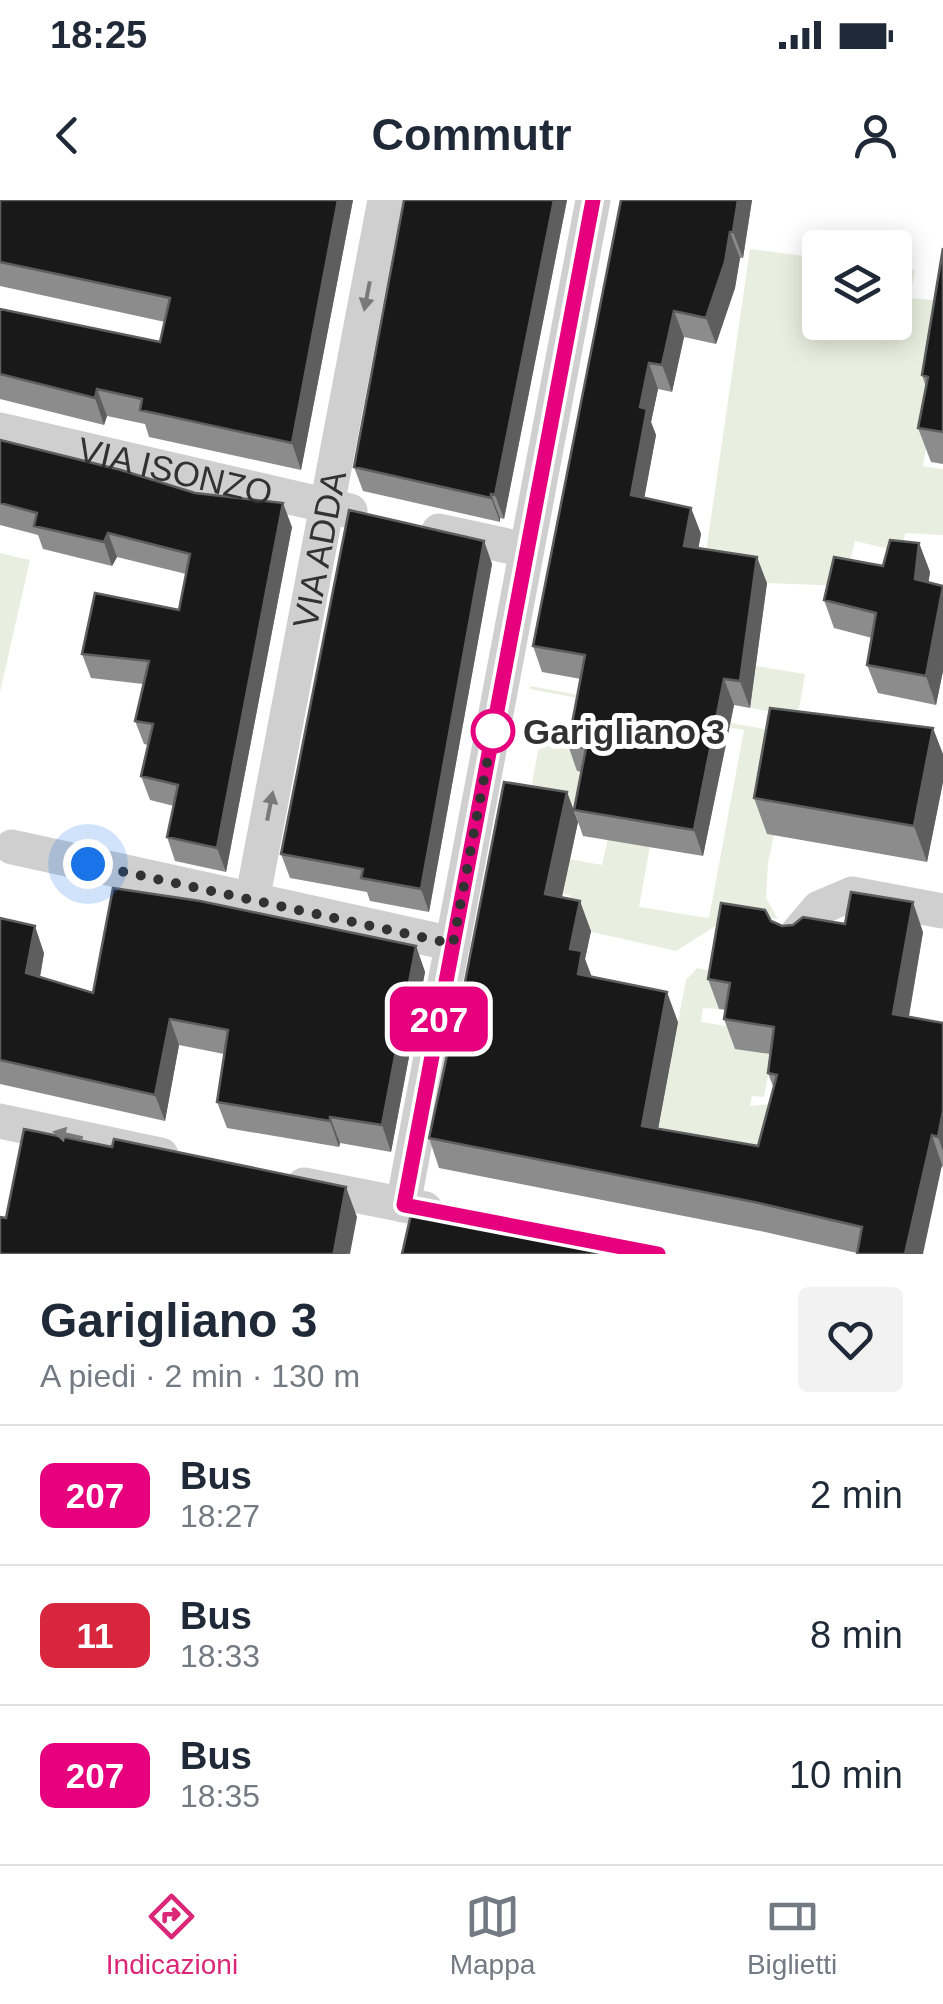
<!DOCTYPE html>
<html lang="it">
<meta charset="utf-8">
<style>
:root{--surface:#fff;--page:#f2f2f3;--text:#1f2937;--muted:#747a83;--line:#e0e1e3;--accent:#db2777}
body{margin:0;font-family:Arial,sans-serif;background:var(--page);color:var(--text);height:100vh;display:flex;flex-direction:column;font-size:38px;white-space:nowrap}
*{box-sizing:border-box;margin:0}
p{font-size:32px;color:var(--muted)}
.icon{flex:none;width:55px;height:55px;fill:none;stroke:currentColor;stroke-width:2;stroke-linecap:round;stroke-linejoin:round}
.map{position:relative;height:1054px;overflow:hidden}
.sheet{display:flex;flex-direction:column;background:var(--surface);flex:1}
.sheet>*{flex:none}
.badge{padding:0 20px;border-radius:15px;font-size:35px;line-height:65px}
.controls{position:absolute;left:802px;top:30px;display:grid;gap:20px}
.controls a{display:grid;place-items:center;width:110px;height:110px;border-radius:10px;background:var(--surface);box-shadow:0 5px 25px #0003;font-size:50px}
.you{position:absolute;width:50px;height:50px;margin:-25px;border:8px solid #fff;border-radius:50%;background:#1a73e8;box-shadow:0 0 0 15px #1a73e833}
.map>.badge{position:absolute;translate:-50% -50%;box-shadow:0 0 0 5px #fff}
.round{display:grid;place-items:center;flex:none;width:105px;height:105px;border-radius:10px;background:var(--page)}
.summary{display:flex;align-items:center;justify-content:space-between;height:170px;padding:0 40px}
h1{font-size:48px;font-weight:800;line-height:75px}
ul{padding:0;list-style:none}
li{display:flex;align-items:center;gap:30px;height:140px;padding:0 40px;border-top:2px solid var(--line)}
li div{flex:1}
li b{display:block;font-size:38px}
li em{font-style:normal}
li .badge{min-width:110px;font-weight:700;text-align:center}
.status{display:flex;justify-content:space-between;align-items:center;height:70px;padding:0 50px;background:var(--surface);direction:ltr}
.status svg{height:28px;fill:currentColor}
header{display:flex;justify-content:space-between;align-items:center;height:130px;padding:0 40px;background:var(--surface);font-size:45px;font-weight:800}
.tab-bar{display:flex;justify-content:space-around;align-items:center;height:140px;border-top:2px solid var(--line);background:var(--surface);font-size:28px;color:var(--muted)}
.tab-bar a{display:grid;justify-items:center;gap:5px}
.tab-bar .selected{color:var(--accent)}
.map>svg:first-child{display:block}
.green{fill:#e9efe0}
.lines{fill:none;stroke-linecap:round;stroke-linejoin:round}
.minor{stroke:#cfcfcf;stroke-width:35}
.wall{fill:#8c8c8c}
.shaded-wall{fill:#5e5e5e}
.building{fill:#191919;stroke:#5e5e5e;stroke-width:2.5}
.oneway{fill:#797979}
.line-casing{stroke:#fff;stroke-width:22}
.line{stroke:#e6007e;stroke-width:15}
.walk{stroke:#323232;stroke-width:10;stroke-dasharray:0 18}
.stop-dot{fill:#fff;stroke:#e6007e;stroke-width:5}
.labels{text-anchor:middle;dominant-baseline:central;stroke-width:10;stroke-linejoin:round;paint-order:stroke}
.street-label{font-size:35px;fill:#323232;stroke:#fff}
.stop-label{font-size:35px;font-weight:bold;fill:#323232;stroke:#fff;text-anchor:start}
</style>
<div class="status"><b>18:25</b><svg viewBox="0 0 49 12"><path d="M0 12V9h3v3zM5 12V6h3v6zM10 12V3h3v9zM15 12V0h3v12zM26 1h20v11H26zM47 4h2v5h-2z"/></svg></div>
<header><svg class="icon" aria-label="back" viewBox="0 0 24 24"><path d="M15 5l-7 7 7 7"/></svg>Commutr<svg class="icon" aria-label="person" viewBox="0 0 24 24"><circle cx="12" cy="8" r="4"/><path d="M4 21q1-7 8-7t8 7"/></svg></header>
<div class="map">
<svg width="943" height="1054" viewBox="0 0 943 1054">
<rect width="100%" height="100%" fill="#fff"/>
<path class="green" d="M750,49L820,58V122H895V67L915,70L910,98L943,101V148L923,266L943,269V335L905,333L902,352L855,341L844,386L767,383L703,373Z
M0,353L30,360L0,492Z
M756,466L805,474L799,509L778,513L750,508Z
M530,486L769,530L774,635L768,663L766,698L778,719L736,713L676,751L565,726L571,696L562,693L569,659L602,665L613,616L529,600L540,540L582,547L661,585L639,707L709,718L744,530L530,489Z
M697,768L725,774L719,809L703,808L701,822L738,828L772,855L764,897L752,896L750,906L779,903L769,976L652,956L686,780Z"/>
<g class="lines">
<g class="minor">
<path id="s1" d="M0,230L350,311"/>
<path d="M439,331L526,350"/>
<path d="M12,647L453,744"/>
<path id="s2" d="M252,701L385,0"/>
<path d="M796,735L819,708L852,694L943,711"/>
<path d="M0,921L161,955"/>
<path d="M304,985L425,1009"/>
<path d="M403,1005L593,0"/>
</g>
</g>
<path class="wall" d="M0,0H353L301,270L149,237L145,224L107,216L104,225L0,199V109L160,142L165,122L0,86Z
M404,0H567L504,319L500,318V322L363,291L354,267Z
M621,0H752L743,58H740L735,88L716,144L684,137L672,192L658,189L651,222L656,235L644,298L691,308L701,334L698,348L767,383L750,508L734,505L703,656L583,636L574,610L581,572L577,571L568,545L581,479L542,472L533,446Z
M943,48V264L931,262L918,228L926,187L922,175Z
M0,240L292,327L226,672L175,661L167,637L174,606L150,600L141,576L148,545L144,544L135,521L143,484L91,478L82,454L179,410L186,374L117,357L112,366L43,349L38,335L0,325Z
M484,341L492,364L429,712L370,701L367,692L290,678L281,654Z
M919,343L930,372L928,382L943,386V471L936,505L878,493L867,465L872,438L834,428L824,400L883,366Z
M943,554V582L927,662L767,634L754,598Z
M567,592L578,622L562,697L591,731L585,759L592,777L678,822L658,929L758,946L774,889L768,873L770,854L735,849L724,819L726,810L719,809L708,779L771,721L782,726L845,724L923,732L909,817L943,823V966L857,1053L765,1032L439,968L429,938L454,838Z
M0,718L44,753L40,777L93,793L416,746L425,772L391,952L340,943L339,947L227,928L217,902L224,854L179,845L165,921L0,884Z"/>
<path class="shaded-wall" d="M338,0H353L301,270L292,243Z
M554,0H567L504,319L495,295Z
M738,0H752L743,58L733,32Z
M730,32L740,58L735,88L716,144L706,118Z
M674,111L684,137L672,192L662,165Z
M649,163L658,189L651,222L656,235L640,321L631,295L640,207Z
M97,189L107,216L104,225L95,198Z
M491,294L500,318V322L491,298Z
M283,303L292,327L226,672L217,648Z
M691,308L701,334L694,372L684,346Z
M108,333L117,357L112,366L104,342Z
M484,341L492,364L429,712L421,689Z
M919,343L930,372L925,407L915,379Z
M757,357L767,383L750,508L740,481Z
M943,392V471L936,505L926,476Z
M724,479L734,505L703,656L694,630Z
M933,528L943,554V582L927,662L914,626Z
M567,592L578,622L556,724L545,694Z
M580,701L591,731L585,759L593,781L589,804L570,749Z
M913,702L923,732L904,844L893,814Z
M35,726L44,753L36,800L26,773Z
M416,746L425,772L391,952L382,925Z
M667,792L678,822L653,956L642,926Z
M170,819L179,845L165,921L155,895Z
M943,911V951L938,937Z
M330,917L340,943L339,947L330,921Z
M932,935L942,965L923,1054H905Z
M346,987L357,1017L350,1054L334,1052Z"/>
<path class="building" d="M0,0H338L292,243L140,210L142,199L97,189L95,198L0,174V109L160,142L170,98L0,62Z
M404,0H554L495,295L491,294V298L354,267Z
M621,0H738L733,32H730L725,62L706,118L674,111L662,165L649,163L640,207L647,209L631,295L691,308L684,346L757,357L740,481L724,479L694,630L574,610L586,548L568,545L585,455L533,446Z
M943,48V232L918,228L928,177L922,175Z
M0,240L121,270L195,293L283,303L217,648L167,637L178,585L141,576L153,524L135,521L149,461L82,454L95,393L179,410L190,354L108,333L104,342L34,326L37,313L0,303Z
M349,310L484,341L421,689L361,678L363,669L281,654Z
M890,340L919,343L915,379L943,386L926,476L867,465L876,413L824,400L834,357L883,366Z
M770,508L933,528L914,626L754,598Z
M504,582L567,592L545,694L580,701L570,749L582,751L578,774L667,792L642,926L758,946L777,875L768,873L774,827L724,819L730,783L708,779L721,703L765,710L771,721L782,726L793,725L803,717L845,724L851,692L913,702L893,814L943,823V911L938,937L932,935L905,1054H857L862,1027L754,1002L429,938L451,837L454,838Z
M113,688L200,701L416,746L382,925L330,917V921L217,902L228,830L170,819L155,895L0,860V718L35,726L26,773L93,793Z
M24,929L112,947L114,939L346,987L334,1052L347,1054H0V1017L6,1018Z
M414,1001L645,1045L644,1051L665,1054H402Z"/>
<defs><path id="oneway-solid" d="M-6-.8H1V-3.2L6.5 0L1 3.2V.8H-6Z" transform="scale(2.5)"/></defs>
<g class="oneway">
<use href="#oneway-solid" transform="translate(367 96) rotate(101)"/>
<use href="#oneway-solid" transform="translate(270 606) rotate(-79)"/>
<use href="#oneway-solid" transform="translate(68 935) rotate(-168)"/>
</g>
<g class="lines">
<g class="line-casing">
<path id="line" d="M593,0L404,1005L658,1054"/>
</g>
<use href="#line" class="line"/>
<path class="walk" d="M88,664L453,744L495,520L493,531"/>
</g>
<circle class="stop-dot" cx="493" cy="531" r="20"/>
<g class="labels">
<g class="street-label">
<text stroke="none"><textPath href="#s1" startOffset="180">VIA ISONZO</textPath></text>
<text stroke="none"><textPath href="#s2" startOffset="358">VIA ADDA</textPath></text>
</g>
<g class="stop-label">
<text x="523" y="531">Garigliano 3</text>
</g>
</g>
</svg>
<div class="controls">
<a><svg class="icon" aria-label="layers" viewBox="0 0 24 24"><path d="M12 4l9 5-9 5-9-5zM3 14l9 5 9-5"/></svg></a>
</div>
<div class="you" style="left:88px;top:664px"></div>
<b class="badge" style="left:439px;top:819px;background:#e6007e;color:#fff">207</b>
</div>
<section class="sheet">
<div class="summary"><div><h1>Garigliano 3</h1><p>A piedi · 2 min · 130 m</p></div><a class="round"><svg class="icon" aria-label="heart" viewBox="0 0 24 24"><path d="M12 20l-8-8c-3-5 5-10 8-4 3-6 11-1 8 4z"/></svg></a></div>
<ul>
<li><span class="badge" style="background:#e6007e;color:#fff">207</span><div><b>Bus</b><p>18:27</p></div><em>2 min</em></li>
<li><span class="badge" style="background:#d7263d;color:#fff">11</span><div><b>Bus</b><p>18:33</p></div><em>8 min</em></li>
<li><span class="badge" style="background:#e6007e;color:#fff">207</span><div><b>Bus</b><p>18:35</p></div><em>10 min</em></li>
</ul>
</section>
<nav class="tab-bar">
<a class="selected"><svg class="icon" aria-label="directions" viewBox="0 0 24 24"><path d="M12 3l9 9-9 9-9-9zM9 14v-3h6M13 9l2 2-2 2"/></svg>Indicazioni</a>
<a><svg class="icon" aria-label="map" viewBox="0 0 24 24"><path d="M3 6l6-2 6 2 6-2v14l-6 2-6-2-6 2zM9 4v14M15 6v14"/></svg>Mappa</a>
<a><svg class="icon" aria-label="tickets" viewBox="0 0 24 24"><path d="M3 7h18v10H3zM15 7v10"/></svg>Biglietti</a>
</nav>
